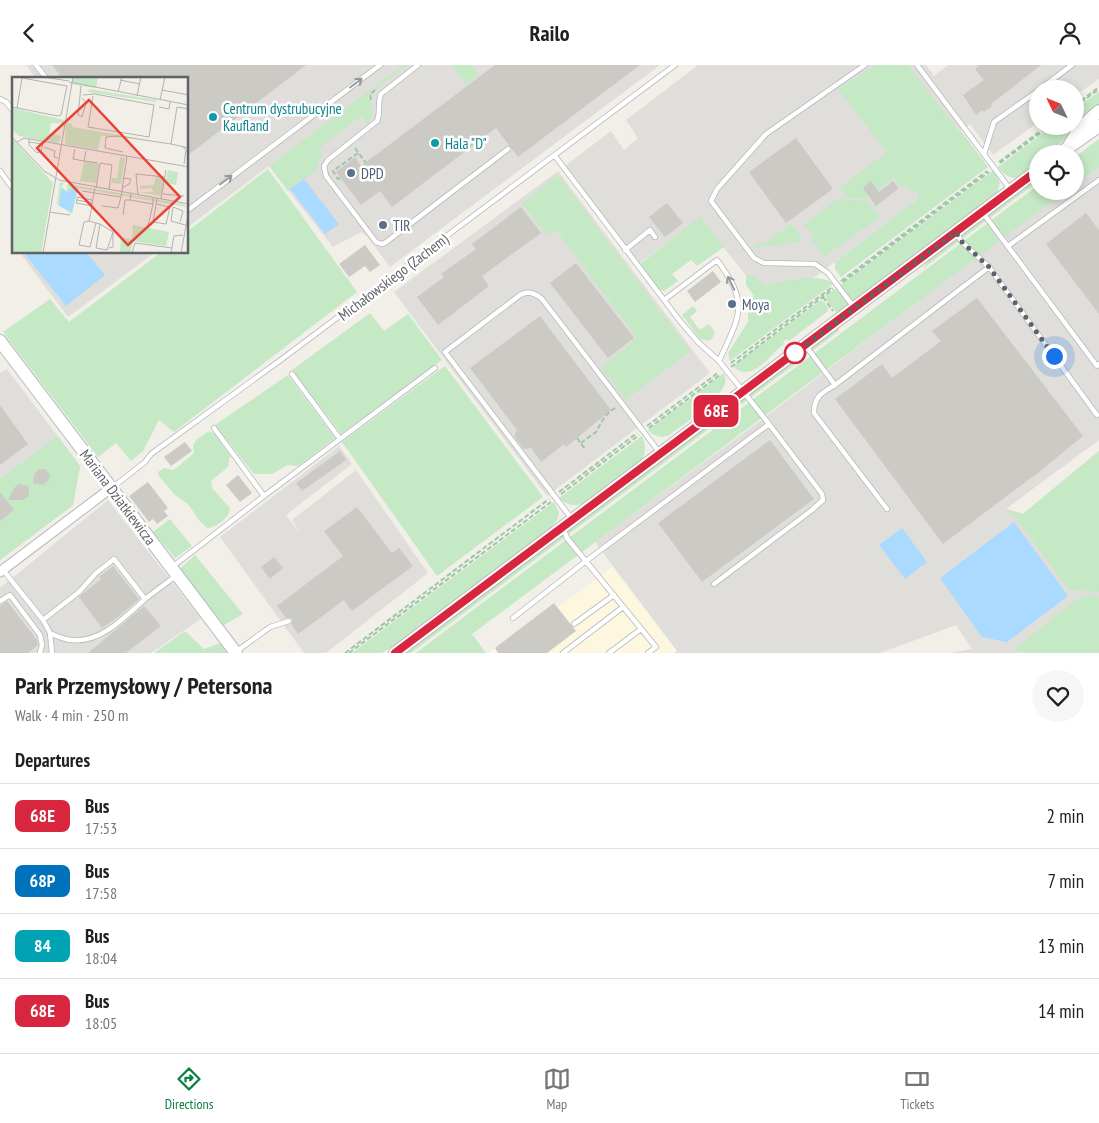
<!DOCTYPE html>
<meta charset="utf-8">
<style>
:root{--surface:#fff;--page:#f6f6f6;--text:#202124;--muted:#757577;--line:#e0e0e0;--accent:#0b8043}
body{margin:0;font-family:"PT Sans Narrow",sans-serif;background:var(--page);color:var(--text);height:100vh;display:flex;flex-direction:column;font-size:19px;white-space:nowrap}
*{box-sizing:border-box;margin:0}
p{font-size:16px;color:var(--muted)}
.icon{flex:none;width:28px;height:28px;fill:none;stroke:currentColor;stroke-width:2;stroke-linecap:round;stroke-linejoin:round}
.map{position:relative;height:588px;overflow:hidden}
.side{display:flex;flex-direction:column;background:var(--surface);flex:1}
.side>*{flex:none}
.badge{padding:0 10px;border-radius:8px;font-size:18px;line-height:32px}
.needle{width:32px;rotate:313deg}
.buttons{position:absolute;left:1029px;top:15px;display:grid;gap:10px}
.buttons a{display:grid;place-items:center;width:55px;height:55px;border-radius:50%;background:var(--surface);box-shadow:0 2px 8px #0003;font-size:25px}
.you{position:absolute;width:25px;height:25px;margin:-12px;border:4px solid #fff;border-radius:50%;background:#1a73e8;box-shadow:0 0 0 8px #1a73e833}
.map>.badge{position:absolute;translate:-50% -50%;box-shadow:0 0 0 2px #fff}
h2{padding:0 15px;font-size:19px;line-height:45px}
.round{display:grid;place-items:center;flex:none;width:52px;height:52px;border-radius:26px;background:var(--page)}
.head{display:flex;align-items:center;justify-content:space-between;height:85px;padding:0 15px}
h1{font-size:24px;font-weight:800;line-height:38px}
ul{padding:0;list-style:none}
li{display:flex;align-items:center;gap:15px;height:65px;padding:0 15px;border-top:1px solid var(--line)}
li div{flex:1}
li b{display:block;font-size:19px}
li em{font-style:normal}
li .badge{min-width:55px;font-weight:700;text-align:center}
header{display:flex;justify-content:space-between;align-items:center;height:65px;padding:0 15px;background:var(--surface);font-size:22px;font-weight:800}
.tab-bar{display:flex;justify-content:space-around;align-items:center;height:70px;border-top:1px solid var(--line);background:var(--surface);font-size:14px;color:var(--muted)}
.tab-bar a{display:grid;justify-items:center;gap:2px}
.tab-bar .active{color:var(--accent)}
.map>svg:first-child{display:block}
.commercial{fill:#fef7e0}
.industrial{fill:#e0deda}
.green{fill:#c5e8c5}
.water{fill:#aadaff}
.building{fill:#cccac5}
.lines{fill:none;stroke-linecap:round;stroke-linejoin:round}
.lane-casing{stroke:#b5b8bc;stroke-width:6}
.street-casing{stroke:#b5b8bc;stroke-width:11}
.secondary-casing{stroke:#b6babf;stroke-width:14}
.path{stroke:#9cc7a9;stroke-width:2;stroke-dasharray:5 2.5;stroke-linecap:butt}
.lane{stroke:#fff;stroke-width:4.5}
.street{stroke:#fff;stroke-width:9}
.secondary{stroke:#fff;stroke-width:12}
.oneway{stroke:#979a9d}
.line-casing{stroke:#fff;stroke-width:11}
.line{stroke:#d7263d;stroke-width:8}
.walk{stroke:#5f6368;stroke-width:5;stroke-dasharray:0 9}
.culture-dot{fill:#0f9aa8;stroke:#fff;stroke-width:2}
.service-dot{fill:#5c6f8a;stroke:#fff;stroke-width:2}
.stop-dot{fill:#fff;stroke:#d7263d;stroke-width:2.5}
.labels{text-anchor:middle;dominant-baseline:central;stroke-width:5;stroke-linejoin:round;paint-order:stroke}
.culture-label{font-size:15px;fill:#0d838f;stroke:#fff;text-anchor:start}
.service-label{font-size:15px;fill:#4e5e75;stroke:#fff;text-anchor:start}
.street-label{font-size:15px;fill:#5f6368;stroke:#fff}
.inset-road{fill:none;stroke:#b3b3b1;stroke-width:1}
.view{fill:#ea4335;fill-opacity:0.15;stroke:#ea4335;stroke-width:2.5}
.inset-edge{fill:none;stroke:#5f6368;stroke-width:2.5}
</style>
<header><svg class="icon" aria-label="back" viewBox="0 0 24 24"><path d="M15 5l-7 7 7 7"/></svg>Railo<svg class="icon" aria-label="person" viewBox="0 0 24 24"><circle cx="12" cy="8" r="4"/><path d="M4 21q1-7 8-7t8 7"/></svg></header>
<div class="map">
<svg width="1099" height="588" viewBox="0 0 1099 588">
<rect width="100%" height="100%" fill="#f1efe8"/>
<path class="commercial" d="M612,502L677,586L674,588H489L554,538L558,542Z"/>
<path class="industrial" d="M26,0H660L390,202L367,171L361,167L333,182L269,101L188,162V14H36Z
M698,0H926L934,11L948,0H1099V14L1075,31V24H1038L1037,58L993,90L970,59L948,75L920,132L773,244L700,153L635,202L565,101L611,66L624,85L638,73L626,55Z
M1099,98V375L1006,444L1023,449L1099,386V588H949L972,584L956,560L880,588H674L677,586L595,477L772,347L1063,126H1075V117Z
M558,106L710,308L547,431L394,227Z
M20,188H154L68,252Z
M7,304L80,401L73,440L0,495V308Z
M339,381L352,399L286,450L302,471L292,455L356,405L428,508L326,588H304L220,472Z
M108,435L201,554L151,588H0V523Z"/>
<path class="green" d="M403,0H407L367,31C373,40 375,49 367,58L361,51L318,84L323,91L318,96L317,104L288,126L269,101Z
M452,0H472L479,10L466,19Z
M875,0H908L959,67L961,66L988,102L841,212L835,204V197L920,132L915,125L911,127L906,120L902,123L894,113L865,134L846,132L839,123L887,87L838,24Z
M1099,27V42L1049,89H1038L1037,98C1022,110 1014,122 998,102L1053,61H1075V44Z
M1099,74V102L1075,120V92Z
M268,104L357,227L174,367L159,355L143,386L131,396L116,378L98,392L3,267L50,234L69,257L160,188H188V166Z
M994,105L1000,118L997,128L837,249L826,234V231Z
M558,110L690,286L626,335L601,303L637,273L556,165L547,170L522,138Z
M1037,111V117L921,205L930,194Z
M1037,121L1038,126H1066L472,569L486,588H416Z
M838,134L867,136L880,152L824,192L811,174L815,170L804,160Z
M700,152L724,182L697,201L691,195L672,209L678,216L664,226L659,225L640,199Z
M791,159L801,172L799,177L754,183L753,181L760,177L763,179Z
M746,210H752L765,220C781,217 822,207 833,219L730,296L728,288L748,257V238L754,231L746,220Z
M820,236H823L828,243V246L789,276L787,274L783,277L784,279C770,289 752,320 733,301Z
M693,241L697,246L690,252L700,265L709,259L715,267L712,274L708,276L700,274L682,250Z
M370,248L384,266L408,249L442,295L341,369L292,305Z
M838,261L839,266L411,588H404Z
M445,301L543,432L437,511L342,377Z
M724,308C726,314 726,318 723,323C711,343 686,357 668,371C659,373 654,371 648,365Z
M288,310L335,373L298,401L288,400L272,409H254L215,360Z
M209,366L215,369L230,391L228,402L211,416L212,423L230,443C229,453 217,462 207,463L198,454L189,440L175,430L159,411L158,407L164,403L174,405L194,388L193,380L197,374Z
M58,371L80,401L73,440L0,495V414Z
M642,371C646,380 646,385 642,395L588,437C576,441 568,442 559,433Z
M1099,386V527L1069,525L1017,454L1006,444L1023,449Z
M554,437L559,448L557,455L549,465L401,576L382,588H352Z
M170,454L192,481L175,493L153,467Z
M195,490L243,549L224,560L180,504Z
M1095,530L1099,533V588H1022L1020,586H1012L1081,531Z
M185,566L204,584L221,578L229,588H154Z"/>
<path class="water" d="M304,114L339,159L325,169L290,124Z
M24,188H87L105,210L66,241Z
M1014,457L1068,531L1007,577L982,572L940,513Z
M902,463L927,497L905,514L879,480Z"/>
<path class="building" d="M52,0H306L188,90V14H63Z
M495,0H640L518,92L496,63L392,142L380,126L361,140L336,107L355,92L361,101Z
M980,0H1041L991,39L992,41L984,47L982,45L976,50L963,30L984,15L975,4Z
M796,73L833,124L786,158L749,107Z
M871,116L879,127L893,116L899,123L876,141L863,123Z
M667,138L683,158L665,172L649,152Z
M521,142L541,168L482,211L489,221L438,260L417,232L444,212L441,209L476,184L472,179Z
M1086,148L1099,165V249L1046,179Z
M365,180L380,200L370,207L365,201L349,212L339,199Z
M576,198L634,273L608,293L550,218Z
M713,206L721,217L695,237L687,226Z
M977,233L1083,371L1039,407L943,479L835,334L882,299L892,313L941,276L932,266Z
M540,251L611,345L566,382L564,379L541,397L531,383L524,384L514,371L517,365L470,303Z
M0,340L28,379L0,400Z
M770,375L814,434L702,517L658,458Z
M185,377L192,386L171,401L164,392Z
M340,386L346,395L302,426L296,418Z
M39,404H45L50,410L49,415L43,420L33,418L34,410Z
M238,410L252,428L240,437L226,420Z
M148,417L168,443L164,446L168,451L157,459L153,454L149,457L129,431Z
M19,419L29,421V431L22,435H8L14,423Z
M0,427L14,445L0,456Z
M357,442L392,488L399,483L413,501L352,546L344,535L298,569L291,559L293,556L292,553H286L277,541L343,491L324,466Z
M274,492L283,503L270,514L261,502Z
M113,501L139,534L118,552L102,563L79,532L101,514L99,512Z
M7,536L37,575L38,580L28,588H0V541Z
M554,538L576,566L547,588H498L495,583Z
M144,541L161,561L126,588H88Z"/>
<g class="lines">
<g class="lane-casing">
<path id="lane" d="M36,0L47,14
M418,0L381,29C377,38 381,47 377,56L328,95L324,101L326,111L376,177L381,179L385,178L508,84
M917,0L1010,124
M1040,24L1072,0
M0,34L6,37L14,47
M984,89L994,57L1038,26
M0,106L14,125
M188,145L380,0
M983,148L1097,301L1099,299
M1008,181L1099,115
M625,185L650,165L655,172
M989,202L1097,350
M664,235L717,195C750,239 740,250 719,296
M853,241L828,208L815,199L764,198L754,193L711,136L717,124L766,69L865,0
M806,281L835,320L989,202L962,177L956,168
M292,309L340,374L435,303
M835,320C822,328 814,331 814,348L887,444
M214,363L264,431L340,374
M113,422L145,397L151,389L282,294L675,0
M571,453L445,287L520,230C528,225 535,228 542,234L660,388
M563,463L567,473L656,582L648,588
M172,502L264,431
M3,505L43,555L79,527L96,508L114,494L145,534L177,510
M714,519L812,445L823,435L822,429L769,359
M0,536L10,530L40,570L42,580L40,588
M513,553L586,496L769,359L719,296L698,277L680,256L555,91
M43,555L50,568C57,571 64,575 72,575C101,578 125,552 145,534
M574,559L614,530
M50,568L52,588
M237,586L270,562L289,556
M563,588L623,542
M609,588L641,564"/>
</g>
<g class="street-casing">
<path id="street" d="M0,507L111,423"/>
</g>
<g class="secondary-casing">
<path id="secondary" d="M1070,79L1080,63L1099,46
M1059,89L1099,61
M0,276L236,588
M395,588L1038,105"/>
</g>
<path class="path" d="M371,35L370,30L375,25
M1075,40L1099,22
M1075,42L1099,24
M355,83L366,98
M999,97L1047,61
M1000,98L1050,61
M340,113L338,114L333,106L358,88
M841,216L987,106
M843,217L989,107
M823,232L833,246
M731,298L831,223
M731,302L833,224
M647,361L719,307
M649,363L721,309
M577,373L585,384
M581,378L596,367L605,351L617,341
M559,427L637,368
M561,429L639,370
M345,588L549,434
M349,588L551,437"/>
<use href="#lane" class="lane"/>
<use href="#street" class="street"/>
<use href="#secondary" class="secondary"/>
</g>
<defs><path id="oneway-shaft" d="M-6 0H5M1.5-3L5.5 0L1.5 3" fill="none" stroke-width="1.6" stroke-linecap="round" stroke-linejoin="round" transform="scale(1.25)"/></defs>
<g class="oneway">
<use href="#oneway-shaft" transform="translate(356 18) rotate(-37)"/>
<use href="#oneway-shaft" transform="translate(226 115) rotate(-37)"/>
<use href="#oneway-shaft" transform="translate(731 218) rotate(-116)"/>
</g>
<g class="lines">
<g class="line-casing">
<path id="line" d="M395,588L1038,105"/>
</g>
<use href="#line" class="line"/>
<path class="walk" d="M795,288L794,289L956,167L962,177L989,202L1054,291"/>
</g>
<g class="culture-dot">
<circle cx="213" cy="52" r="5"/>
<circle cx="435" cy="78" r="5"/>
</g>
<g class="service-dot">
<circle cx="351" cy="108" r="5"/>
<circle cx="383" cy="160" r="5"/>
<circle cx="732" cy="239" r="5"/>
</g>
<circle class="stop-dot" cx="795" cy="288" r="10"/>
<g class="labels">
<g class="culture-label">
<text x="223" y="43">Centrum dystrubucyjne<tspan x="223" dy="17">Kaufland</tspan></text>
<text x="445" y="78">Hala "D"</text>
</g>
<g class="service-label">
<text x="361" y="108">DPD</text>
<text x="393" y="160">TIR</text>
<text x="742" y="239">Moya</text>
</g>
<g class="street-label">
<text transform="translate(393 212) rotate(-37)">Michałowskiego (Zachem)</text>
<text transform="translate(118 432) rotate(53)">Mariana Dziatkiewicza</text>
</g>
</g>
<g transform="translate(12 12)">
<rect width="176" height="176" fill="#f1efe8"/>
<path d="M61,0H86L84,11L60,7ZM77,12L144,23V25L76,15ZM0,31L52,43L51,46H39L37,56L49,59L48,63L44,66L7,59L0,52ZM54,45L60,47V50L131,62L89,59L86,73L53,67ZM0,61L41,106L29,176H0ZM108,80L113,81L109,107L99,106L100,101H105ZM72,84L87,87L84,106L68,104ZM156,93L166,95L164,108L153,106ZM144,99L152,101L149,119L128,115H141L140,111L128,112V109L142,108ZM48,105L53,106L49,109L55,115V107L171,127L175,130L66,111L60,137L45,127ZM121,148L157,155L154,169L121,164L118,176H108L109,161L120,162Z" fill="#c5e8c5"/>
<path d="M50,111L55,115L60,111L65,113L60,135L47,129Z" fill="#aadaff"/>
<path class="inset-road" d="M31,0L57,4M108,3L128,7M57,5L177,28M69,9L66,38L70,40L74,26L70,21M150,13L177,18M106,15L110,0M71,18L83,17L142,28L137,60L76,50L81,19M125,19L129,0M148,23L153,0M0,30L46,39L49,38L55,9L10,1L5,31M147,30L157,32L158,25M177,32L165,30L159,67L177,71M0,60L32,94L47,103L177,127M5,65L12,61L177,90M17,65L31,67L29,74L25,76L17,68V62M32,70L43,74L42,80L46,81M171,70L174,73L172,87M63,72L61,82L72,84M74,74L72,84L86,86M111,75L93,71L94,60L106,59L159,67M84,111L88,86L100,88L97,113M110,111L117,107L119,102L111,101M70,114L109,120L115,79M119,117L118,123L141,127V121M151,117L172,119M126,118L124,97L153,100M149,122L154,93M65,123V120L80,123M80,126V129L64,126L65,123L80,126L83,111M144,127L158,130L154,147L141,145L145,122M90,129L106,131L109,120M37,135L58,138M111,138L113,123H118M77,144L84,146L78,170L67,168L72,145L77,144L80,129M168,145L171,134L161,130L159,144L177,149M84,146L88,147L84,171L95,173L101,155L88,147M136,149L141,127M97,171L101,170V155M31,176L61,0M120,176L123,166L160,171M159,176L162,159L171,158M169,176L177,133"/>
<path class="view" d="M77,23L168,120L116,168L25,71Z"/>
<rect width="176" height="176" class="inset-edge"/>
</g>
</svg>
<div class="buttons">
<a><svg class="needle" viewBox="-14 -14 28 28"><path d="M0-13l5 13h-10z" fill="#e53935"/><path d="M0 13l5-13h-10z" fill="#757577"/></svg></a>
<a><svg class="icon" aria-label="locate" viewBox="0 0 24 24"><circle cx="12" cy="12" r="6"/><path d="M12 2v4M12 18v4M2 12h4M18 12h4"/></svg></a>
</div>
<div class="you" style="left:1054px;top:291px"></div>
<b class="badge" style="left:716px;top:346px;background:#d7263d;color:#fff">68E</b>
</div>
<section class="side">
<div class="head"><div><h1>Park Przemysłowy / Petersona</h1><p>Walk · 4 min · 250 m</p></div><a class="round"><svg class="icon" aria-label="heart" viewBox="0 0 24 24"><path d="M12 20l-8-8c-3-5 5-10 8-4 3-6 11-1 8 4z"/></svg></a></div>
<h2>Departures</h2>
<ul>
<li><span class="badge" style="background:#d7263d;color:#fff">68E</span><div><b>Bus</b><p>17:53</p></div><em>2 min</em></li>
<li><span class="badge" style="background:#0072bc;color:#fff">68P</span><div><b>Bus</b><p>17:58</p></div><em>7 min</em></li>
<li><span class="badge" style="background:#00a3b4;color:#fff">84</span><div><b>Bus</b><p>18:04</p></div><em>13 min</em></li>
<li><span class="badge" style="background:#d7263d;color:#fff">68E</span><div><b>Bus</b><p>18:05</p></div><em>14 min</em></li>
</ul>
</section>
<nav class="tab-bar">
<a class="active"><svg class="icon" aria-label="directions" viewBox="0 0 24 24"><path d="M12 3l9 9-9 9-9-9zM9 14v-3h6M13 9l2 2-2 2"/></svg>Directions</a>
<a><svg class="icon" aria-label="map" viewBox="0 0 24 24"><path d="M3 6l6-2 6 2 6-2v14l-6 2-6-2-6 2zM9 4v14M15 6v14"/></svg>Map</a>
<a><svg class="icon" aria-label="tickets" viewBox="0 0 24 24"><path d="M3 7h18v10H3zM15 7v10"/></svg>Tickets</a>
</nav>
